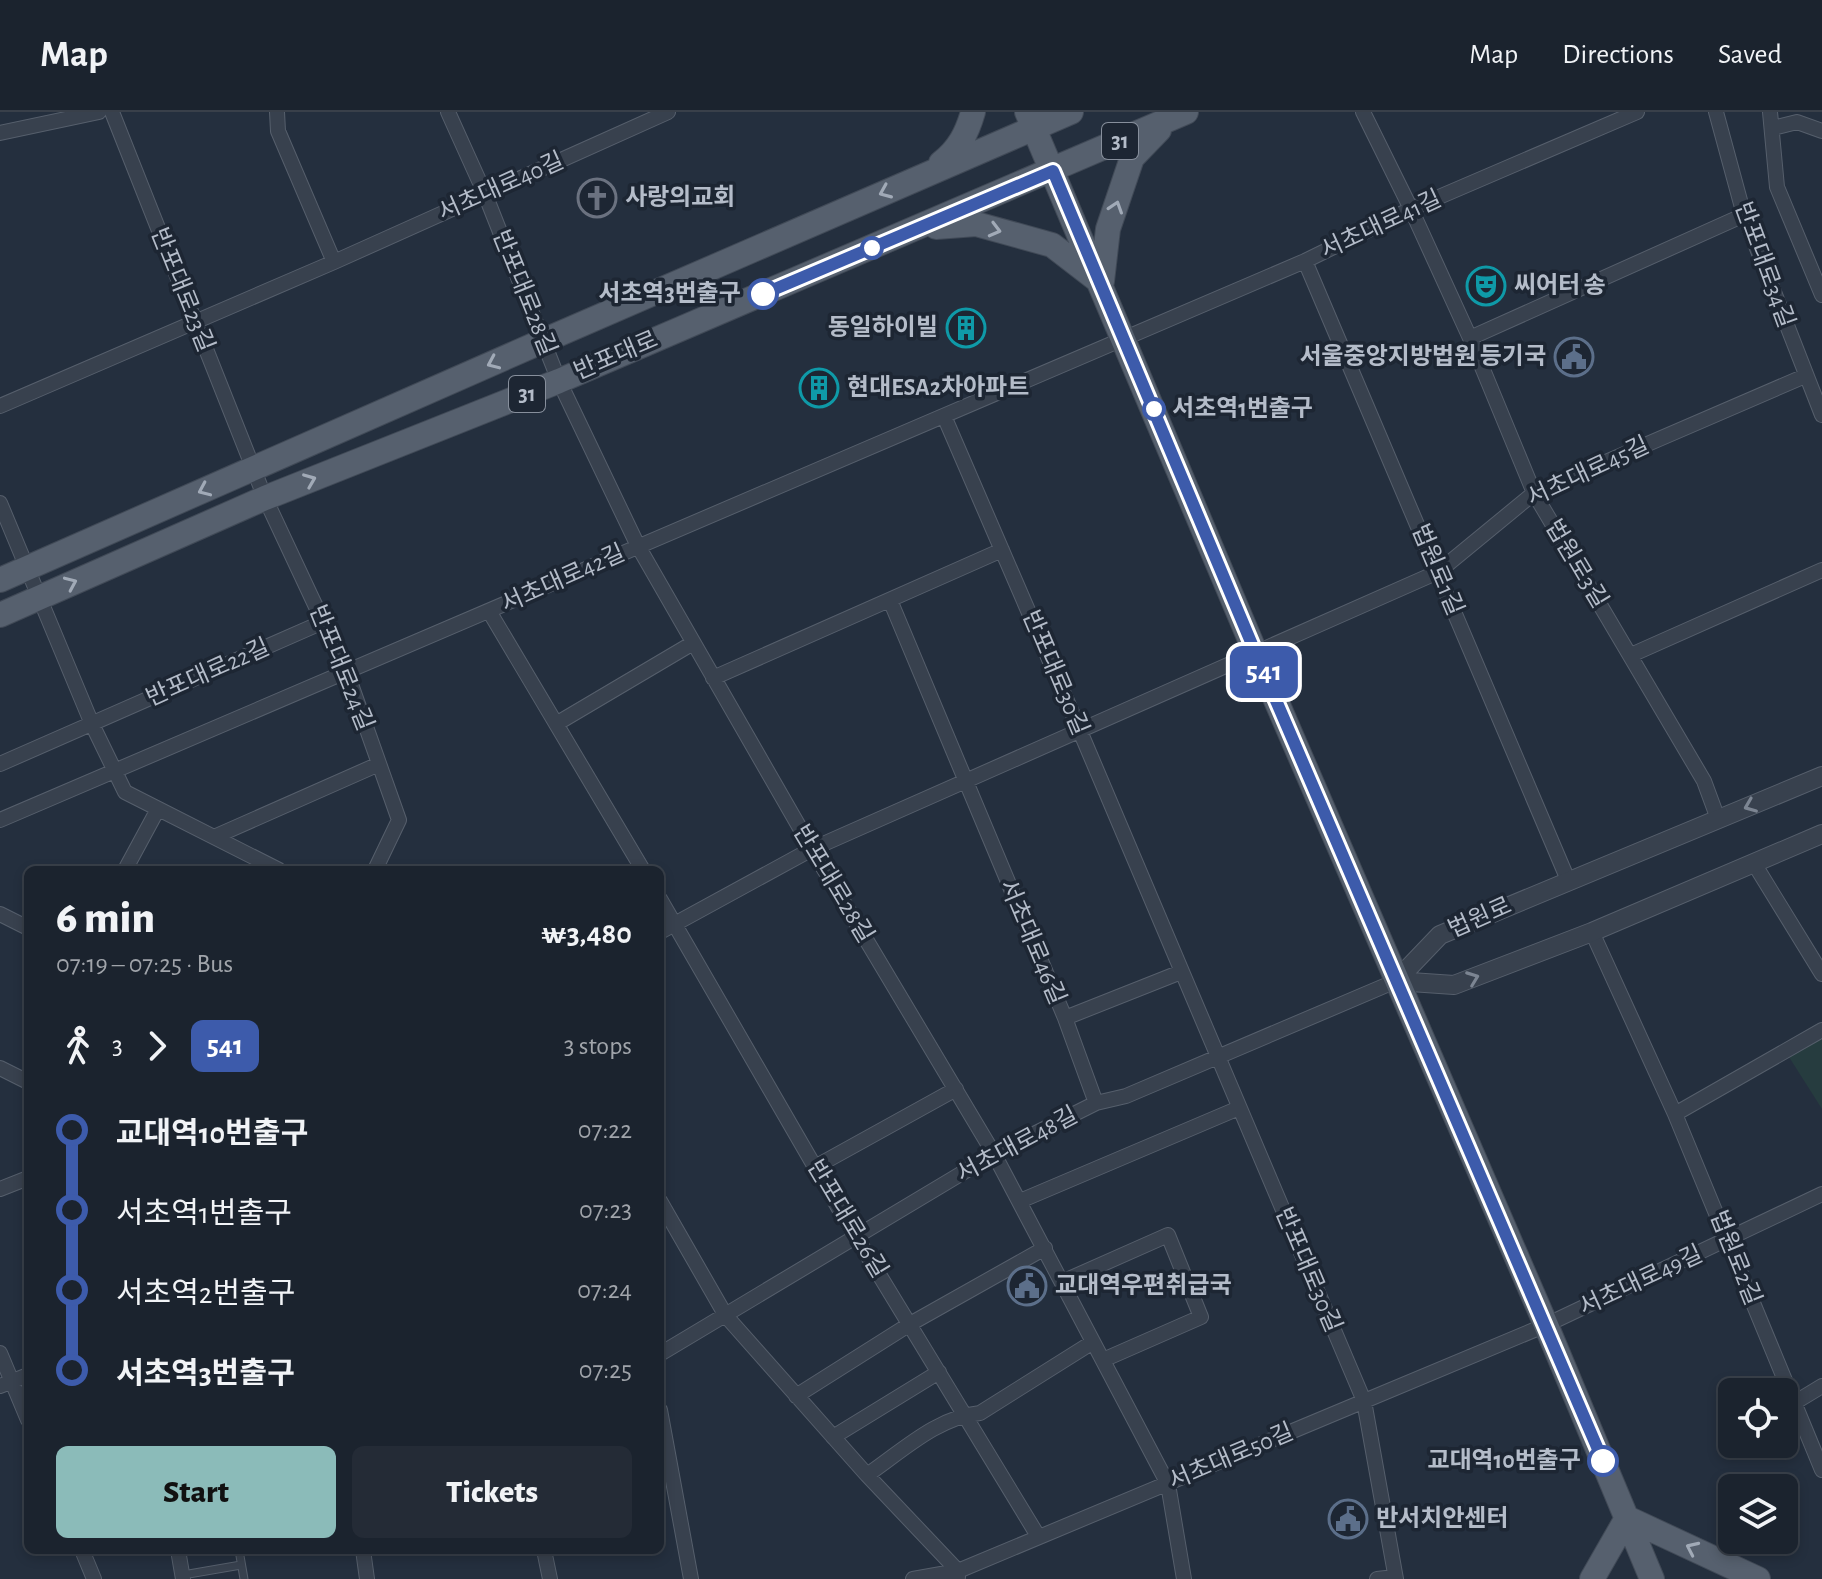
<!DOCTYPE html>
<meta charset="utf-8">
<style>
:root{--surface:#1b232e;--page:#242b36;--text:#f1f3f6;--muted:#a0a4aa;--line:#39404a;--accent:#8bbbb9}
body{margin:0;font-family:"Alegreya Sans","Noto Sans KR",sans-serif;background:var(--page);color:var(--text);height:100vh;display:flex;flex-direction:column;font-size:30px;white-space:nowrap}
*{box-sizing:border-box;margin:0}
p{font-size:26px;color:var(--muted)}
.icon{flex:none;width:44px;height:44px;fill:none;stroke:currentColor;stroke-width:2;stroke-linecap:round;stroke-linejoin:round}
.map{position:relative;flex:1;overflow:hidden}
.sheet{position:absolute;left:24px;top:754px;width:640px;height:688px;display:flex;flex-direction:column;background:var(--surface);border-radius:12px;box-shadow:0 4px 12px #0003,0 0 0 2px var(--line)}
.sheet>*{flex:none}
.badge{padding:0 16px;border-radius:12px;font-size:28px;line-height:52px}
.buttons{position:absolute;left:1718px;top:1266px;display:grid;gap:16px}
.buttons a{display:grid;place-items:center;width:80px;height:80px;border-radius:12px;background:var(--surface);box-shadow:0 4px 12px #0003,0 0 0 2px var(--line);font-size:40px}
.map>.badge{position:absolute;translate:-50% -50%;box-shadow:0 0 0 4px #fff}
.legs{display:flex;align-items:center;gap:12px;height:88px;padding:0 32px;font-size:26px}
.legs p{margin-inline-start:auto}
.head{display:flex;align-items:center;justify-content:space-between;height:136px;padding:0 32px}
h1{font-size:44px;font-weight:800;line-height:60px}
.button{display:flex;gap:16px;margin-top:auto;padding:16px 32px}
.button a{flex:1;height:92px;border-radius:12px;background:var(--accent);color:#111;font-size:32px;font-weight:800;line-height:92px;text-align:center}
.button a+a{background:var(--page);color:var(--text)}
ul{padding:0 32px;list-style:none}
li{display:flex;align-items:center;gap:28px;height:80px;font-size:30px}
li i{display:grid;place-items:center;width:12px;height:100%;margin:0 10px;background:currentColor}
li i::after{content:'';width:20px;height:20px;margin:-10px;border:6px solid;border-radius:50%;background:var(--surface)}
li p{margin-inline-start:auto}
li:first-child i{background:linear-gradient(#0000 50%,currentColor 0)}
li:last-child i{background:linear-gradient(currentColor 50%,#0000 0)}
header{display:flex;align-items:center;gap:48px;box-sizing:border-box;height:112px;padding:0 40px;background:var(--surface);border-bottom:2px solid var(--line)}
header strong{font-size:38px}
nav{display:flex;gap:44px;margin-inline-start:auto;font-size:28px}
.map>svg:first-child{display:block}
.green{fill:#263c3f}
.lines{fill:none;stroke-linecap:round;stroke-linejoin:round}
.service-casing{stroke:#565f6c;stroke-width:9}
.minor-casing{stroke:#565f6c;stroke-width:16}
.tertiary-casing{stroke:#565f6c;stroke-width:20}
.primary-casing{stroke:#414a57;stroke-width:26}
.service{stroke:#38414e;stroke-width:7}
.minor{stroke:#38414e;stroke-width:14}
.tertiary{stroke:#38414e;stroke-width:18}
.primary{stroke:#56606e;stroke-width:24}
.oneway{stroke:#a1aab7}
.oneway2{stroke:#7c8592}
.line-1-casing{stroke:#fff;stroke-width:18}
.line-1{stroke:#3d5bab;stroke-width:12}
.stop-1-dot{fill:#fff;stroke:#3d5bab;stroke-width:4}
.labels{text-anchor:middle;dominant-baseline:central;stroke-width:7;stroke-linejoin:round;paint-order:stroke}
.shield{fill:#1d2633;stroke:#878f9c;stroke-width:2}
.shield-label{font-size:22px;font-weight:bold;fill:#b4bcc9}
.street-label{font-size:24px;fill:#b4bcc9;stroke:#1d2633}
.poi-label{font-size:24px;font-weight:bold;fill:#b4bcc9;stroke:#1d2633;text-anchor:start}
.stop-label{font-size:24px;font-weight:bold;fill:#b4bcc9;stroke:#1d2633;text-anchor:end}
</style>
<header>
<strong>Map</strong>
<nav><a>Map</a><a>Directions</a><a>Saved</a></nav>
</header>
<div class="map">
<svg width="1822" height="1467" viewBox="0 0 1822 1467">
<rect width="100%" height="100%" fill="#242f3e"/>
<path class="green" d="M1822,926V997L1789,945Z"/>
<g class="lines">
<g class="service-casing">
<path id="service" d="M239,1438L244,1467
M183,1463L241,1453"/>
</g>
<g class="minor-casing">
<path id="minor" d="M112,0L265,386L347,561L399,708L375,758
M277,0L278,19L334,150
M448,0L485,82L559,269L638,434L812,737L994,1042L1168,1372L1184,1467
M1363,0L1411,97L1470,226L1534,381L1704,669L1718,707
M1716,0L1744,103L1822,303
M1770,0L1777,75L1822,183
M1773,16L1797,10L1822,19
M0,21L99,0
M1305,149L1568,768
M1470,226L1744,103
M0,294L334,150L668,0
M944,304L1080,619L1364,1289L1396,1467
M0,391L92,612L125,680L279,758
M890,488L1065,906L1096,991
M489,499L643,758
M1631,543L1822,458
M713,566L1002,438
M556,612L693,531
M0,652L323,510
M0,708L1305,149L1411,97L1637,0
M214,725L379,652
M1755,753L1822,862
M125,758L158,697
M660,787L838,1095L1038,1424
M0,802L28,816
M660,820L812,737L1438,460L1534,381L1805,264
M1592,820L1675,1002L1822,1358
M1065,906L1181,860
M0,956L28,970
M1675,1002L1822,918
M815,1055L956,977
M0,1077L28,1066
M660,1089L726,1204L867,1363L958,1459V1465
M1020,1089L1239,996
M1062,1170L1168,1123L1201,1205L1103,1248
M0,1241L28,1308
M660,1242L994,1042L1096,991L1126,984L1396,869
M0,1274L28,1263
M796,1284L910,1212L1045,1136
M1794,1291L1822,1274
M660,1298L691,1467
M833,1325L939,1260
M867,1363C901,1340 937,1305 980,1301L1093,1230
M82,1438L94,1467
M178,1438L183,1467
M363,1438L367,1467
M544,1438L550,1467
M913,1467L958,1459L1546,1213L1822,1082
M1377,1467L1395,1465"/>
</g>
<g class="tertiary-casing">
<path id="tertiary" d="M1396,869L1440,823L1822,664
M1396,869L1454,873L1592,820L1822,722"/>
</g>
<g class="primary-casing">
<path id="primary" d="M1027,0L1256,542L1546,1213L1652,1467
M941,51C959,37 967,21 973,0
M936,115L976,112L1052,133L1100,170
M1102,169L1108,117L1132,46L1159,18
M0,468L543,229L1071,0
M0,503L265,386L559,269L1186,0
M1592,1467L1627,1406L1758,1467"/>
</g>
<use href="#service" class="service"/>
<use href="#minor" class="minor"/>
<use href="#tertiary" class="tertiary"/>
<use href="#primary" class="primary"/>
</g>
<defs><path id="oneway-chevron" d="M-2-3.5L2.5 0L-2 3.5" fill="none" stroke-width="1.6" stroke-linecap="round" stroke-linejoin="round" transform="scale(2)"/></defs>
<g class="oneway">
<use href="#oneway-chevron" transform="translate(885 80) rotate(157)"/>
<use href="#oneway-chevron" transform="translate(1116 95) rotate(-72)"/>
<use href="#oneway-chevron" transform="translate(995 118) rotate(15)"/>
<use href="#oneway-chevron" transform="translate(493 251) rotate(156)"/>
<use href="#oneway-chevron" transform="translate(310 368) rotate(-22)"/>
<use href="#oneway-chevron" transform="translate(204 378) rotate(156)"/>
<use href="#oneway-chevron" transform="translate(71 471) rotate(-24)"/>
<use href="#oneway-chevron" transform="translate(1692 1436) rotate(-155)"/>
</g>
<g class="oneway2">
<use href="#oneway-chevron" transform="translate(1750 694) rotate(158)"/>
<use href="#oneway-chevron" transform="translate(1473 866) rotate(-21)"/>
</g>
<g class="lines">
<g class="line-1-casing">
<path id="line-1" d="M763,182L1053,59L1256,542L1603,1349"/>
</g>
<use href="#line-1" class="line-1"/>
</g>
<defs>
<g id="church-ring" transform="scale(2)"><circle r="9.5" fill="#1d2633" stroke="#6b7280" stroke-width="1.5"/><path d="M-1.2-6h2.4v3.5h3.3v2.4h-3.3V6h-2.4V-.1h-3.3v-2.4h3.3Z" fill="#6b7280"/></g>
<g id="theatre-ring" transform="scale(2)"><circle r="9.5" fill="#1d2633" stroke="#0f9aa8" stroke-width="1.5"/><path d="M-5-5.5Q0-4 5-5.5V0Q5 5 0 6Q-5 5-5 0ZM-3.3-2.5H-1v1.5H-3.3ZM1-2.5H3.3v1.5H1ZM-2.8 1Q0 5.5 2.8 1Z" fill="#0f9aa8"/></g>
<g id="building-ring" transform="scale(2)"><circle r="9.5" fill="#1d2633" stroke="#0f9aa8" stroke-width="1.5"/><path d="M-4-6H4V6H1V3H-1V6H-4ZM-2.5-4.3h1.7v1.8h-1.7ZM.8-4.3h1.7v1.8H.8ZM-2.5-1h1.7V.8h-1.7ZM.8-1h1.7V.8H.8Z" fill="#0f9aa8"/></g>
<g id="civic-ring" transform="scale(2)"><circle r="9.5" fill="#1d2633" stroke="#5c6f8a" stroke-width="1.5"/><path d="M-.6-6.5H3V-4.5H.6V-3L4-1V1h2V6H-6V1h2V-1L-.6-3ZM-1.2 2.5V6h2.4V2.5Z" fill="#5c6f8a"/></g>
</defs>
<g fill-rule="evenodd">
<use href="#church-ring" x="597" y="86"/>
<use href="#theatre-ring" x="1486" y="174"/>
<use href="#building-ring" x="966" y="216"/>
<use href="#civic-ring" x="1574" y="245"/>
<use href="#building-ring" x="819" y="276"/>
<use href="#civic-ring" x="1027" y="1174"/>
<use href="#civic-ring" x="1348" y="1407"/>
</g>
<g class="stop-1-dot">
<circle cx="872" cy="136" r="10"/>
<circle cx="763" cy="182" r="14"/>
<circle cx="1154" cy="297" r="10"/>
<circle cx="1603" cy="1349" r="14"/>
</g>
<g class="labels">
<g class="shield">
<rect x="1102" y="11" width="36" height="36" rx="6"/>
<rect x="509" y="264" width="36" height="36" rx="6"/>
</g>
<g class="shield-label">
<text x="1120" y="29">31</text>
<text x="527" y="282">31</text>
</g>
<g class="street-label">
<text transform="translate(501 75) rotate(-24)">서초대로40길</text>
<text transform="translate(1381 113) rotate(-25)">서초대로41길</text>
<text transform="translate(1764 153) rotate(70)">반포대로34길</text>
<text transform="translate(182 178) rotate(68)">반포대로23길</text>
<text transform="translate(524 181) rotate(68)">반포대로28길</text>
<text transform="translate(616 244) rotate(-23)">반포대로</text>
<text transform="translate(1588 360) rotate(-25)">서초대로45길</text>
<text transform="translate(1576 452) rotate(59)">법원로3길</text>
<text transform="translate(1437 458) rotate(67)">법원로1길</text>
<text transform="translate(563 467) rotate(-24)">서초대로42길</text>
<text transform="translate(341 556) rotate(68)">반포대로24길</text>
<text transform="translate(208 561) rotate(-24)">반포대로22길</text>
<text transform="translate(1055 561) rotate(67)">반포대로30길</text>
<text transform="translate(833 772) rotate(59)">반포대로28길</text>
<text transform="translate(1480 806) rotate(-24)">법원로</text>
<text transform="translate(1032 830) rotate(67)">서초대로46길</text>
<text transform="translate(1017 1033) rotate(-28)">서초대로48길</text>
<text transform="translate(847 1107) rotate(59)">반포대로26길</text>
<text transform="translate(1735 1146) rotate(68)">법원로2길</text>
<text transform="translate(1308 1158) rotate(67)">반포대로30길</text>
<text transform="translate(1641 1169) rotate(-25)">서초대로49길</text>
<text transform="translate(1231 1345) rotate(-23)">서초대로50길</text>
</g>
<g class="poi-label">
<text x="625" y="86">사랑의교회</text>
<text x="1514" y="174">씨어터 송</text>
<text x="938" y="216" text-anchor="end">동일하이빌</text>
<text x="1546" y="245" text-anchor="end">서울중앙지방법원 등기국</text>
<text x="847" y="276">현대ESA2차아파트</text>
<text x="1055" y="1174">교대역우편취급국</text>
<text x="1376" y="1407">반서치안센터</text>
</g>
<g class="stop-label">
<text x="741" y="182">서초역3번출구</text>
<text x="1172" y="297" text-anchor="start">서초역1번출구</text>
<text x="1581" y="1349">교대역10번출구</text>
</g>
</g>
</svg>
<div class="buttons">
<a><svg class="icon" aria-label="locate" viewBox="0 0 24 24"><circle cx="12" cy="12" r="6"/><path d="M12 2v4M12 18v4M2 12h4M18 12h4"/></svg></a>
<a><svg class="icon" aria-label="layers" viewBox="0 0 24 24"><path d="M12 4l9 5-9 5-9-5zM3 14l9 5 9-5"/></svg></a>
</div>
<b class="badge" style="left:1264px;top:560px;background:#3d5bab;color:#fff">541</b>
<section class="sheet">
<div class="head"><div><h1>6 min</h1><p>07:19 – 07:25 · Bus</p></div><b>₩3,480</b></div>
<div class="legs"><svg class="icon" aria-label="walk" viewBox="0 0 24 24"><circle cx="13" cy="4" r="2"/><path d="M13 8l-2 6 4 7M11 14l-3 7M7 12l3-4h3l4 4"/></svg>3<svg class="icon" aria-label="forward" viewBox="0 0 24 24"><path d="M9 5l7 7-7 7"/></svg><b class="badge" style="background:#3d5bab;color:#fff">541</b><p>3 stops</p></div>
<ul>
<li><i style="color:#3d5bab"></i><b>교대역10번출구</b><p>07:22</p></li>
<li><i style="color:#3d5bab"></i><span>서초역1번출구</span><p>07:23</p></li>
<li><i style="color:#3d5bab"></i><span>서초역2번출구</span><p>07:24</p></li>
<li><i style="color:#3d5bab"></i><b>서초역3번출구</b><p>07:25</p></li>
</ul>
<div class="button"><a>Start</a><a>Tickets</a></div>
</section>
</div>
